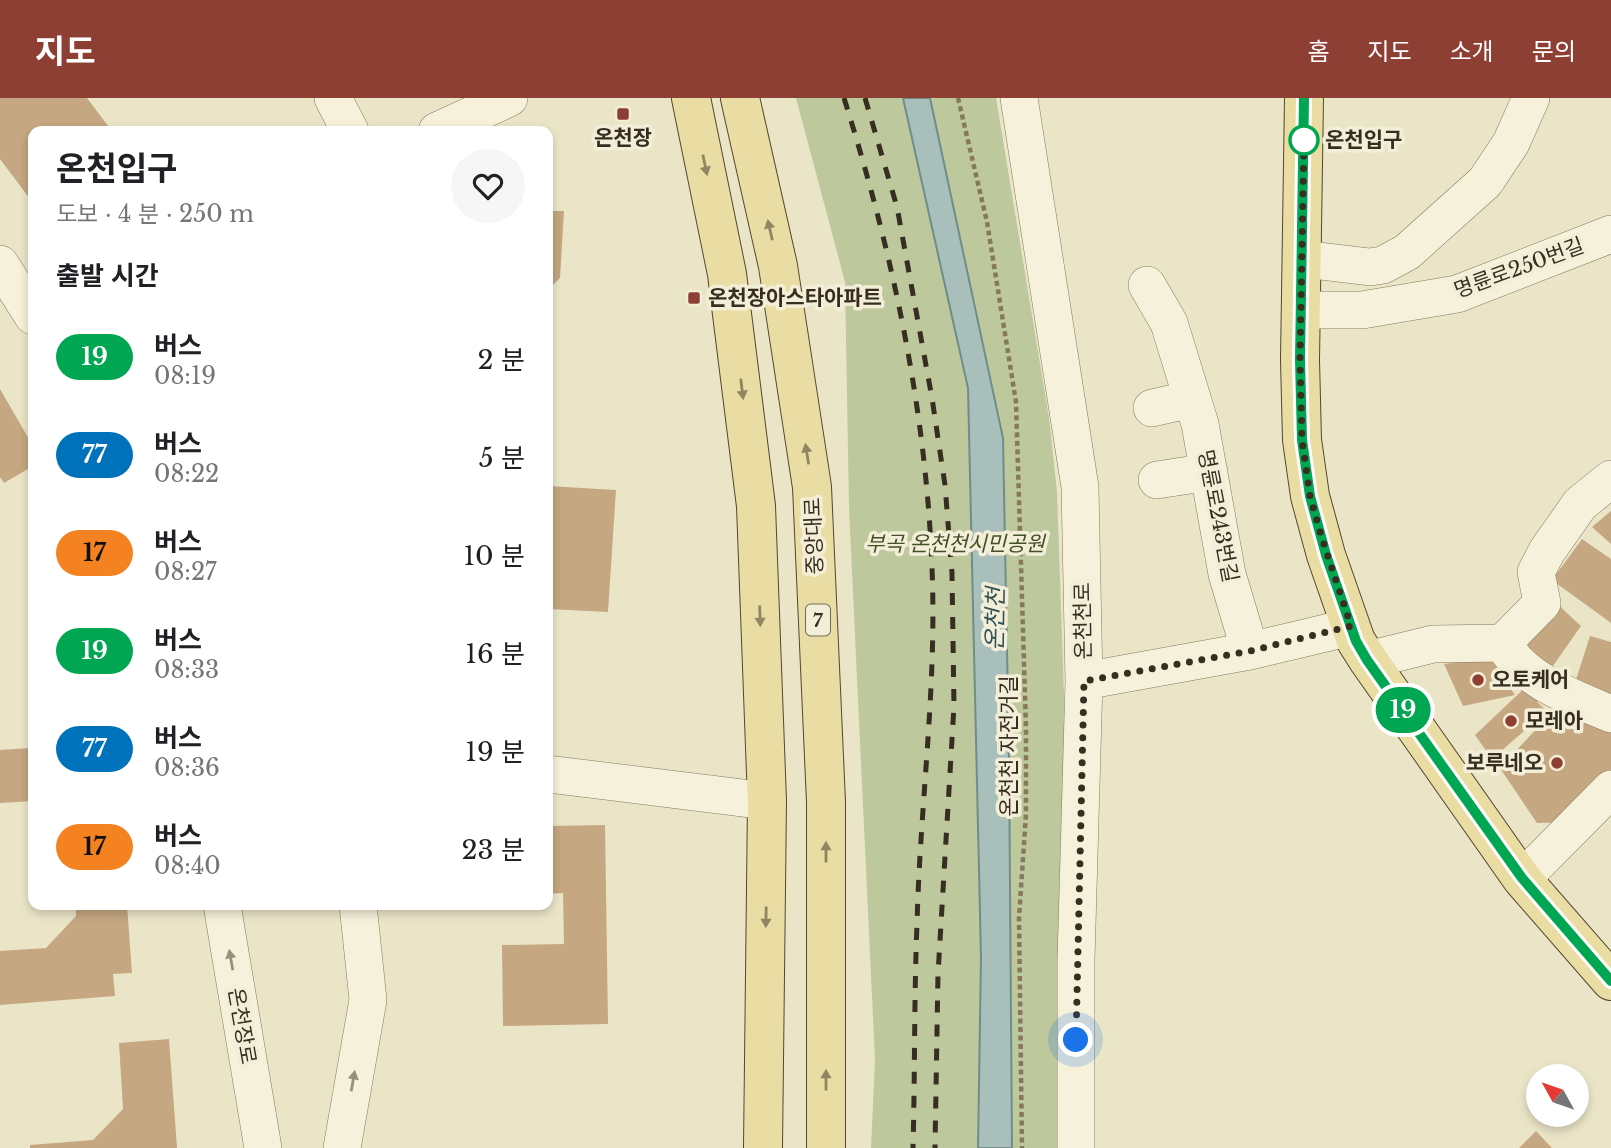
<!DOCTYPE html>
<html lang="ko">
<meta charset="utf-8">
<style>
:root{--surface:#fff;--page:#f6f6f6;--text:#202124;--muted:#757577;--accent:#8e3f34}
body{margin:0;font-family:"Libre Baskerville","Noto Sans KR",serif;background:var(--page);color:var(--text);height:100vh;display:flex;flex-direction:column;font-size:26px;white-space:nowrap}
*{box-sizing:border-box;margin:0}
p{font-size:23px;color:var(--muted)}
.icon{flex:none;width:38px;height:38px;fill:none;stroke:currentColor;stroke-width:2;stroke-linecap:round;stroke-linejoin:round}
.map{position:relative;flex:1;overflow:hidden}
.details{position:absolute;left:28px;top:28px;width:525px;height:784px;display:flex;flex-direction:column;background:var(--surface);border-radius:14px;box-shadow:0 4px 10px #0003}
.details>*{flex:none}
.badge{padding:0 14px;border-radius:23px;font-size:24px;line-height:46px}
.needle{width:46px;rotate:310deg}
.tools{position:absolute;left:1526px;top:966px;display:grid;gap:14px}
.tools a{display:grid;place-items:center;width:63px;height:63px;border-radius:50%;background:var(--surface);box-shadow:0 4px 10px #0003;font-size:35px}
.you{position:absolute;width:35px;height:35px;margin:-18px;border:5px solid #fff;border-radius:50%;background:#1a73e8;box-shadow:0 0 0 10px #1a73e833}
.map>.badge{position:absolute;translate:-50% -50%;box-shadow:0 0 0 4px #fff}
h2{padding:0 28px;font-size:26px;line-height:63px}
.round{display:grid;place-items:center;flex:none;width:74px;height:74px;border-radius:37px;background:var(--page)}
.overview{display:flex;align-items:center;justify-content:space-between;height:119px;padding:0 28px}
h1{font-size:33px;font-weight:700;line-height:52px}
ul{padding:0;list-style:none}
li{display:flex;align-items:center;gap:21px;height:98px;padding:0 28px}
li div{flex:1}
li b{display:block;font-size:26px}
li em{font-style:normal}
li .badge{min-width:77px;font-weight:700;text-align:center}
header{display:flex;align-items:center;gap:42px;box-sizing:border-box;height:98px;padding:0 35px;background:var(--accent);color:#fff}
header strong{font-size:33px}
nav{display:flex;gap:38px;margin-inline-start:auto;font-size:24px}
.map>svg:first-child{display:block}
.green{fill:#bdc89c}
.water{fill:#a8bfbb;stroke:#708d89;stroke-width:2}
.building{fill:#c5a781}
.lines{fill:none;stroke-linecap:round;stroke-linejoin:round}
.minor-casing{stroke:#85785e;stroke-width:38}
.major-casing{stroke:#534632;stroke-width:40}
.path{stroke:#85785e;stroke-width:4.5;stroke-dasharray:5 3.5;stroke-linecap:butt}
.minor{stroke:#f6f1da;stroke-width:37}
.major{stroke:#eadda3;stroke-width:38}
.rail{stroke:#372e21;stroke-width:5;stroke-dasharray:12 12;stroke-linecap:butt}
.oneway{fill:#908662}
.oneway2{fill:#96907e}
.line-casing{stroke:#fff;stroke-width:16}
.line{stroke:#00a651;stroke-width:10}
.walk{stroke:#372e21;stroke-width:7;stroke-dasharray:0 12.6}
.poi-dot{fill:#8e3f34;stroke:#f3eed7;stroke-width:2.5}
.stop-dot{fill:#fff;stroke:#00a651;stroke-width:3.5}
.labels{text-anchor:middle;dominant-baseline:central;stroke-width:7;stroke-linejoin:round;paint-order:stroke}
.shield{fill:#f3eed7;stroke:#6f6858;stroke-width:2}
.shield-label{font-size:19px;font-weight:bold;fill:#372e21}
.poi-label{font-size:21px;font-weight:bold;fill:#372e21;stroke:#f3eed7;text-anchor:start}
.stop-label{font-size:21px;font-weight:bold;fill:#372e21;stroke:#f3eed7;text-anchor:start}
.street-label{font-size:21px;fill:#372e21;stroke:#f3eed7}
.park-label{font-size:21px;font-style:italic;fill:#425129;stroke:#f3eed7}
.water-label{font-size:23px;font-style:italic;fill:#315255;stroke:#f3eed7}
</style>
<header>
<strong>지도</strong>
<nav><a>홈</a><a>지도</a><a>소개</a><a>문의</a></nav>
</header>
<div class="map">
<svg width="1611" height="1050" viewBox="0 0 1611 1050">
<rect width="100%" height="100%" fill="#ebe5c8"/>
<path class="green" d="M796,0H996L1049,320L1057,394L1066,654L1064,1050H871L875,962L849,410L845,184Z"/>
<path class="water" d="M903,0H930L1003,340L1009,658L1012,1050H978L981,860L968,290Z"/>
<path class="building" d="M0,0H87L112,33H33V105L0,61Z
M548,113H564L560,180L548,192Z
M0,291L33,348V368L4,385L0,379Z
M548,388L616,392L608,514L548,511Z
M1611,413V446L1592,429Z
M1582,441L1611,461V525L1552,482Z
M1554,503L1581,528L1548,575L1522,555Z
M1590,538L1611,544V607L1574,588Z
M1490,560L1515,597L1463,608L1444,566Z
M1529,586L1541,595L1537,604L1547,613L1492,661L1475,637Z
M1567,598L1611,616V672L1572,724L1537,725L1500,670Z
M33,647V703L0,705V652L30,650Z
M605,727L608,926L503,928L502,847L564,846L563,795L548,796V728Z
M76,807H127L132,875L113,876L115,898L0,907V853L46,850L76,818Z
M169,941L177,1050H30V1047L93,1042L123,1011L119,945Z
M1536,1033L1552,1050H1519Z"/>
<g class="lines">
<g class="minor-casing">
<path id="minor" d="M333,0L350,33
M1019,0L1080,389L1084,583L1076,862V1050
M437,33L509,0
M1303,161L1370,169L1383,167L1407,154L1485,84L1511,45L1531,0
M0,166L33,218
M1147,187L1169,225L1200,326L1227,476L1250,553
M1302,212H1362L1457,196L1611,136
M1152,310L1192,301
M1157,382L1209,374
M1503,545C1524,583 1573,600 1611,616
M1368,562L1433,546L1503,545L1542,505L1536,474L1547,453L1580,406L1611,381
M1084,583L1250,553L1351,529
M548,676L767,703
M1522,781L1611,691
M222,807L263,1050
M342,1050L368,902L358,807"/>
</g>
<g class="major-casing">
<path id="major" d="M691,0L727,176L756,408L767,703L763,1050
M740,0L778,168L812,389L826,704V1050
M1304,0L1300,262L1302,342L1310,398L1326,457L1356,543L1368,562L1522,781L1611,883"/>
</g>
<path class="path" d="M958,0L987,124L1016,304L1026,630V716L1019,820L1022,1050"/>
<use href="#minor" class="minor"/>
<use href="#major" class="major"/>
<path class="rail" d="M844,0C892,153 926,309 932,470C937,589 920,707 917,826C914,901 915,975 913,1050
M865,0L897,109L932,300L945,387L952,475L954,608L938,876L935,1050"/>
</g>
<defs><path id="oneway-solid" d="M-6-.8H1V-3.2L6.5 0L1 3.2V.8H-6Z" transform="scale(1.75)"/></defs>
<g class="oneway">
<use href="#oneway-solid" transform="translate(705 67) rotate(78)"/>
<use href="#oneway-solid" transform="translate(770 132) rotate(-103)"/>
<use href="#oneway-solid" transform="translate(742 291) rotate(83)"/>
<use href="#oneway-solid" transform="translate(807 356) rotate(-99)"/>
<use href="#oneway-solid" transform="translate(760 518) rotate(88)"/>
<use href="#oneway-solid" transform="translate(826 754) rotate(-90)"/>
<use href="#oneway-solid" transform="translate(766 819) rotate(91)"/>
<use href="#oneway-solid" transform="translate(826 982) rotate(-90)"/>
</g>
<g class="oneway2">
<use href="#oneway-solid" transform="translate(231 862) rotate(-100)"/>
<use href="#oneway-solid" transform="translate(353 983) rotate(-80)"/>
</g>
<g class="lines">
<g class="line-casing">
<path id="line" d="M1304,0L1300,262L1302,342L1310,398L1326,457L1356,543L1367,562L1522,780L1611,883"/>
</g>
<use href="#line" class="line"/>
<path class="walk" d="M1076,942L1084,583L1250,553L1351,528L1321,437L1310,398L1302,342L1300,262L1304,42"/>
</g>
<g class="poi-dot">
<rect x="616" y="9" width="14" height="14" rx="3.5"/>
<rect x="687" y="193" width="14" height="14" rx="3.5"/>
<circle cx="1478" cy="582" r="7"/>
<circle cx="1511" cy="623" r="7"/>
<circle cx="1557" cy="665" r="7"/>
</g>
<circle class="stop-dot" cx="1304" cy="42" r="14"/>
<g class="labels">
<rect class="shield" x="806" y="506.5" width="24" height="31" rx="5"/>
<g class="shield-label">
<text x="818" y="522">7</text>
</g>
<g class="poi-label">
<text x="623" y="40" text-anchor="middle">온천장</text>
<text x="708" y="200">온천장아스타아파트</text>
<text x="1492" y="582">오토케어</text>
<text x="1525" y="623">모레아</text>
<text x="1543" y="665" text-anchor="end">보루네오</text>
</g>
<g class="stop-label">
<text x="1325" y="42">온천입구</text>
</g>
<g class="street-label">
<text transform="translate(1519 170) rotate(-20)">명륜로250번길</text>
<text transform="translate(1218 418) rotate(79)">명륜로243번길</text>
<text transform="translate(814 438) rotate(-92)">중앙대로</text>
<text transform="translate(1083 523) rotate(-91)">온천천로</text>
<text transform="translate(1009 648) rotate(-90)">온천천 자전거길</text>
<text transform="translate(242 928) rotate(80)">온천장로</text>
</g>
<g class="park-label">
<text x="955" y="446">부곡 온천천시민공원</text>
</g>
<g class="water-label">
<text transform="translate(995 521) rotate(-89)">온천천</text>
</g>
</g>
</svg>
<div class="tools">
<a><svg class="needle" viewBox="-14 -14 28 28"><path d="M0-13l5 13h-10z" fill="#e53935"/><path d="M0 13l5-13h-10z" fill="#757577"/></svg></a>
</div>
<div class="you" style="left:1076px;top:942px"></div>
<b class="badge" style="left:1403px;top:612px;background:#00a651;color:#fff">19</b>
<section class="details">
<div class="overview"><div><h1>온천입구</h1><p>도보 · 4 분 · 250 m</p></div><a class="round"><svg class="icon" aria-label="heart" viewBox="0 0 24 24"><path d="M12 20l-8-8c-3-5 5-10 8-4 3-6 11-1 8 4z"/></svg></a></div>
<h2>출발 시간</h2>
<ul>
<li><span class="badge" style="background:#00a651;color:#fff">19</span><div><b>버스</b><p>08:19</p></div><em>2 분</em></li>
<li><span class="badge" style="background:#0072bc;color:#fff">77</span><div><b>버스</b><p>08:22</p></div><em>5 분</em></li>
<li><span class="badge" style="background:#f58220;color:#111">17</span><div><b>버스</b><p>08:27</p></div><em>10 분</em></li>
<li><span class="badge" style="background:#00a651;color:#fff">19</span><div><b>버스</b><p>08:33</p></div><em>16 분</em></li>
<li><span class="badge" style="background:#0072bc;color:#fff">77</span><div><b>버스</b><p>08:36</p></div><em>19 분</em></li>
<li><span class="badge" style="background:#f58220;color:#111">17</span><div><b>버스</b><p>08:40</p></div><em>23 분</em></li>
</ul>
</section>
</div>
